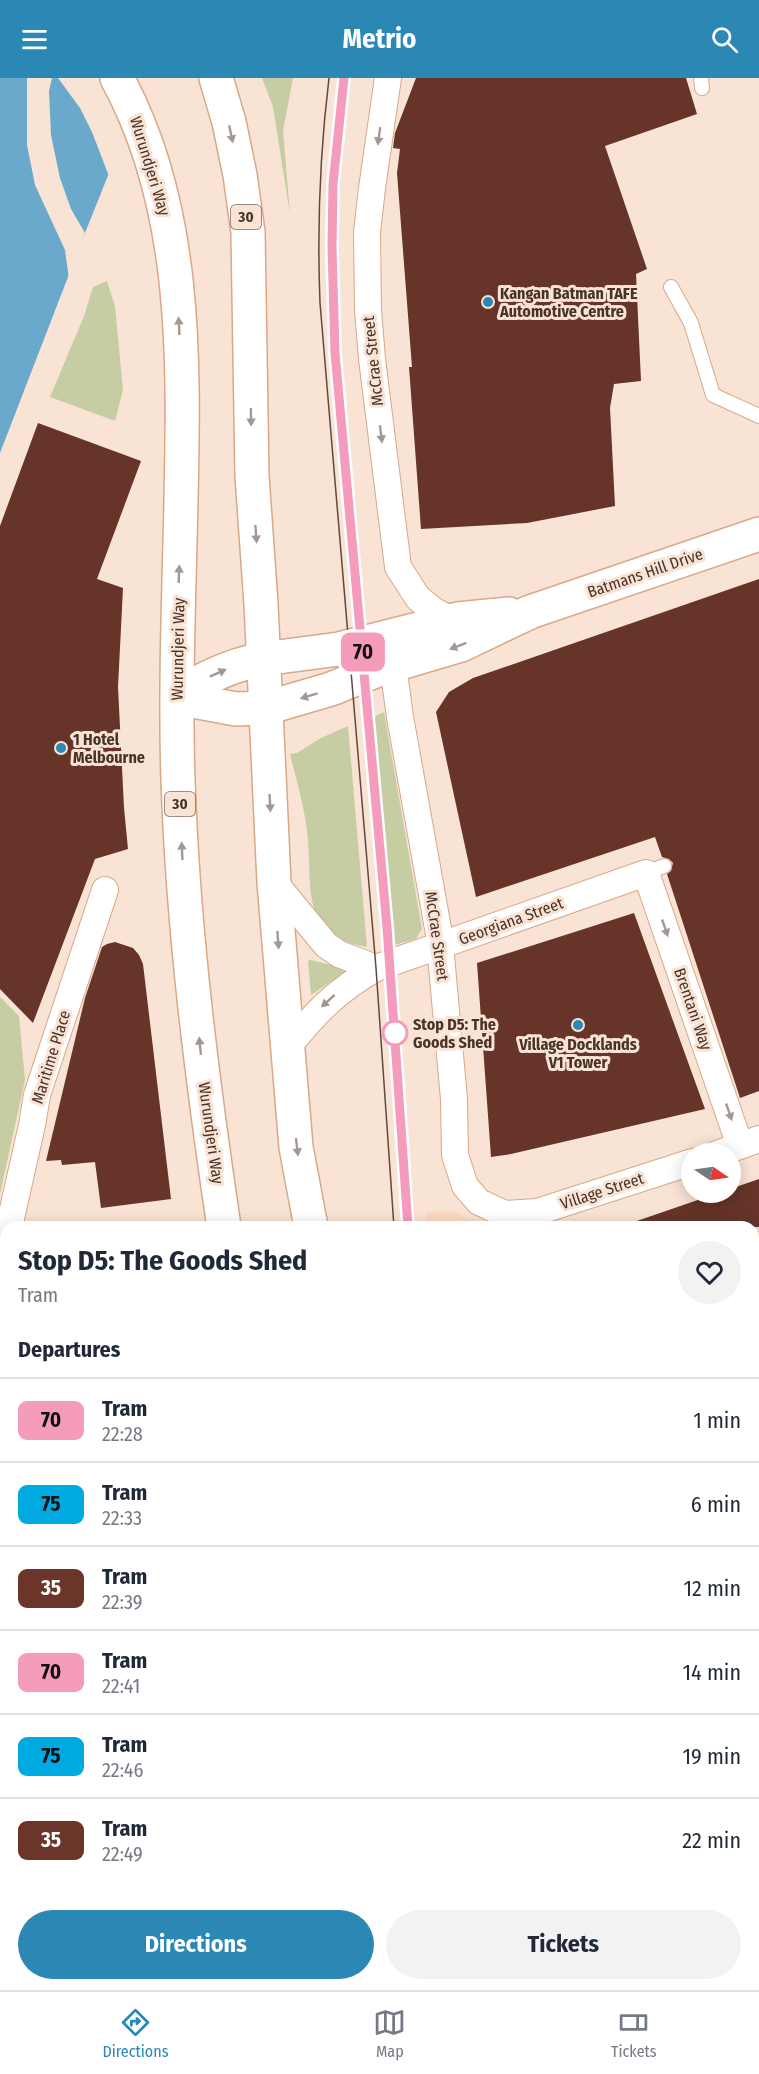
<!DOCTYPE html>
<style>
:root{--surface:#fff;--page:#f2f2f3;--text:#1f2937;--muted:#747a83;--line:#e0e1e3;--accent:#2b87b4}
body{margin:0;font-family:"Fira Sans Condensed",sans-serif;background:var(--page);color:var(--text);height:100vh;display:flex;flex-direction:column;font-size:22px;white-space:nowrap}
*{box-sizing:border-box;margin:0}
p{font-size:20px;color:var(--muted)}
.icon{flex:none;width:33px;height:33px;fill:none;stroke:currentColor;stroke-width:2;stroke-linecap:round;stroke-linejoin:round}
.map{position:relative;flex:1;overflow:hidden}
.details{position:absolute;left:0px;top:1143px;width:759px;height:770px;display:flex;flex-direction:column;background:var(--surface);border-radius:18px 18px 0 0;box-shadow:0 3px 15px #0003}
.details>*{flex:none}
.badge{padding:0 12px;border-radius:9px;font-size:21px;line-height:39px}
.needle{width:39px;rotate:103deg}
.buttons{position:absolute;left:681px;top:1065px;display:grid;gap:12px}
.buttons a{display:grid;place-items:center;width:60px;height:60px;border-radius:50%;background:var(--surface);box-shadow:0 3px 15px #0003;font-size:30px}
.map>.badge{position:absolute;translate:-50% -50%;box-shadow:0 0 0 3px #fff}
h2{padding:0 18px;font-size:22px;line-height:54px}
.round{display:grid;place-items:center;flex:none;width:63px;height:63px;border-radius:32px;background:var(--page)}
.overview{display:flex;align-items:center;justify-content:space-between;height:102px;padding:0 18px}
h1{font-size:28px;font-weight:700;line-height:45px}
.button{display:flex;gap:12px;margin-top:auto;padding:12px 18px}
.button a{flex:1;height:69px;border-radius:36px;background:var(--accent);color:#fff;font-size:24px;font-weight:700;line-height:69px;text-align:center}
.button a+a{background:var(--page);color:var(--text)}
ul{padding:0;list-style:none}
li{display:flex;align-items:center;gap:18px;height:84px;padding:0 18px;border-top:2px solid var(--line)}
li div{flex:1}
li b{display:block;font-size:22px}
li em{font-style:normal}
li .badge{min-width:66px;font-weight:700;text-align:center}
header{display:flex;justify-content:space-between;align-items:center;height:78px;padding:0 18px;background:var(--accent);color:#fff;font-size:27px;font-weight:700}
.tabs{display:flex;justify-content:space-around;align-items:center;height:84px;border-top:2px solid var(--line);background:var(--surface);font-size:16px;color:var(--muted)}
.tabs a{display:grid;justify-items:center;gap:3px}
.tabs .selected{color:var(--accent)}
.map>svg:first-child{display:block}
.built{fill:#fdd9c2}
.green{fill:#c7cda2}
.water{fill:#6aa8cc}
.pier{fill:#f8e3d5}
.building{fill:#663428}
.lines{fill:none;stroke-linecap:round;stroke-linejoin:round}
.lane-casing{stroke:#daa887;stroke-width:16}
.street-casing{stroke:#daa887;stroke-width:28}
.secondary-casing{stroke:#daa887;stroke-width:36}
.primary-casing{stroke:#daa887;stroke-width:36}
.highway-casing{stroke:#daa887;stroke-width:36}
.lane{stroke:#fff;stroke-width:14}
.street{stroke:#fff;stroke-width:26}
.secondary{stroke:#fff;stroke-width:33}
.primary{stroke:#fff;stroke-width:33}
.highway{stroke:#fff;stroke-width:33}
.tram{stroke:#5f4a3d;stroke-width:1.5}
.oneway{fill:#a49992}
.line-casing{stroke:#fff;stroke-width:14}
.line{stroke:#f59bbb;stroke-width:9}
.poi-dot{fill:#2b87b4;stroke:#f8e3d5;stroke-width:2}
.stop-dot{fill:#fff;stroke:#f59bbb;stroke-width:3}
.labels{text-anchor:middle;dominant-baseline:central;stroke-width:6;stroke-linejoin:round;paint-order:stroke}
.shield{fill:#f8e3d5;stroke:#7d685a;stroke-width:1.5}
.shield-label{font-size:15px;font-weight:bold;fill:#483326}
.street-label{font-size:16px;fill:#483326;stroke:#f8e3d5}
.poi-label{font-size:16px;font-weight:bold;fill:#483326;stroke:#f8e3d5;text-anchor:start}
.stop-label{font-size:16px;font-weight:bold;fill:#483326;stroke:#f8e3d5;text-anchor:start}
</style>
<header><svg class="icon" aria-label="menu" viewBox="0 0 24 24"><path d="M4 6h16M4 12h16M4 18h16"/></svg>Metrio<svg class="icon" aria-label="search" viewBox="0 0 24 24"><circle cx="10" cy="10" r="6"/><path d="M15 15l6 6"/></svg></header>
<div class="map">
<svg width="759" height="1912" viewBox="0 0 759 1912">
<rect width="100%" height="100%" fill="#f8e3d5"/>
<path class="built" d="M426,1134H457L477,1149H426Z"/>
<path class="green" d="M262,0H293L283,53L290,136L273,29Z
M107,203L115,228L123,312L115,343L50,319L84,238L93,209Z
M384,634L422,851L416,861L394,867L373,639Z
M348,648L367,869C296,857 314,806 307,753C304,727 296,701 290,676L297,675L321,660Z
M310,882L344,890L346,893L311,917L308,883Z
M0,919L19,938L25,1002L0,1116Z
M753,1520H759V1621H753Z
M580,1907V1906L668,1907L660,1912H581Z"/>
<path class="water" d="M0,0H147L85,155L0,375Z"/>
<path class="pier" d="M27,0H52L49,13L51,57L60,100L71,131L85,155L69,201L65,172L35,107L27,67Z
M58,0H150L110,101L92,54L80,30Z"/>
<path class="building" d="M416,0H686L697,36L605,68L647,191L636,196L641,303L614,306L610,330L615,428L527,445L421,451L409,289H412L397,95L400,71L393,70L395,55Z
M38,345L141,383L97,501L123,510L118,609L124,730L128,771L95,781L33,945L0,911V448Z
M759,501V1013L740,1020L667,796L671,793L673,785L669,781L662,779L655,759L476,819L436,634L449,614L473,600Z
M634,835L705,1031L511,1076L491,1079L477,885Z
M115,864L133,870L139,877L143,886L171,1121L101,1130L95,1084L62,1087L61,1082L46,1083L85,920L102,869L107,866Z
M759,1101V1149H632L631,1145L721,1114H730V1111Z"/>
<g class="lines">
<g class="lane-casing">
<path id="lane" d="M701,0L702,10
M671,209L691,245L713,317L759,338
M646,795L664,788
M449,1906V1912"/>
</g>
<g class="street-casing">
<path id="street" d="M388,0L372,110L367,154L368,232L372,281L398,489L418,520L433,532L451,542
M393,588L400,639L439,856L454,1021L455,1077L465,1108L479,1124L505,1136L537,1134L692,1084
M274,804L326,867L339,876L376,890
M287,970C316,934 336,913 376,890L646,795L740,1068
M717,1076L759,1061
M9,1149L32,1047L37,1017L105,812
M4,1203L6,1170
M0,1257L6,1256
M753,1283L759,1280
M0,1423L6,1473
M57,1906V1912
M87,1906L88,1912"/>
</g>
<g class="secondary-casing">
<path id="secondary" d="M263,581L339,571L458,541L509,536
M266,630L331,611L380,591L461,567L530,534L759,456"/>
</g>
<g class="primary-casing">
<path id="primary" d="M305,1906V1912
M400,1906L401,1912"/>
</g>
<g class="highway-casing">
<path id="highway" d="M117,0C187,128 184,280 181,422C179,515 175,609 178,702C183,852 202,1001 224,1149
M216,0L229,44L240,97L248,154L252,398L261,526L274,804L296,1069L311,1149
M177,618C204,599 232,587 263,581
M177,620L236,631L266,630
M753,1488L759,1487
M753,1651L758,1652"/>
</g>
<use href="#lane" class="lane"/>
<use href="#street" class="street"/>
<use href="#secondary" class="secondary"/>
<use href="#primary" class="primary"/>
<use href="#highway" class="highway"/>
<path class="tram" d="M329,0C320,74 317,150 320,225L376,890L394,1149
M344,0L333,106L332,169L335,275L387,849L408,1149
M344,1906L345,1912
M364,1906L365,1912"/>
</g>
<defs><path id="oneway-solid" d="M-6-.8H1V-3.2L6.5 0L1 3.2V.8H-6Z" transform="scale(1.5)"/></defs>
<g class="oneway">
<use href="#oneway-solid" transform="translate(231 56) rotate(78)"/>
<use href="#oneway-solid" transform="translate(379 58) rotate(98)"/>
<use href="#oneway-solid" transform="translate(179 248) rotate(-93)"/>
<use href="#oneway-solid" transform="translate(251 339) rotate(89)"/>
<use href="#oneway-solid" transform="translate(381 356) rotate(83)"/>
<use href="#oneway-solid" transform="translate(256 456) rotate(86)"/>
<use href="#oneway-solid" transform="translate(179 496) rotate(-88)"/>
<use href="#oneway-solid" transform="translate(458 568) rotate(159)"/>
<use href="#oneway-solid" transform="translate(218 595) rotate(-24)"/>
<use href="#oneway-solid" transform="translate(309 618) rotate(163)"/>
<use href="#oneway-solid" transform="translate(270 725) rotate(87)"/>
<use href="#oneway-solid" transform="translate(182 773) rotate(-93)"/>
<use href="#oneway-solid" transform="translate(665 850) rotate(71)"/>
<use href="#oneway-solid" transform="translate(278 862) rotate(86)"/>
<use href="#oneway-solid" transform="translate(328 923) rotate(138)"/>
<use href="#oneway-solid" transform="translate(200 968) rotate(-96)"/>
<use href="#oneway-solid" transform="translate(729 1034) rotate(71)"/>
<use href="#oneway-solid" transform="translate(297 1069) rotate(83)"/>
</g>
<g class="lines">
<g class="line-casing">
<path id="line" d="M344,0L333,106L332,169L335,275L387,849L408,1149"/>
</g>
<use href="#line" class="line"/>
</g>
<g class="poi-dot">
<circle cx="488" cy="224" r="6"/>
<circle cx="61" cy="670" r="6"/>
<circle cx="578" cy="947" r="6"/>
</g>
<circle class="stop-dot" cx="395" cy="955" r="12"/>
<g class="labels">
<g class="shield">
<rect x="231" y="127" width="30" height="24" rx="4.5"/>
<rect x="165" y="714" width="30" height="24" rx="4.5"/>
</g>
<g class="shield-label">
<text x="246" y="139">30</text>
<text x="180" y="726">30</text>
</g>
<g class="street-label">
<text transform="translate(150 88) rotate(73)">Wurundjeri Way</text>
<text transform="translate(373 283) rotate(-96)">McCrae Street</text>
<text transform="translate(645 495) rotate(-19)">Batmans Hill Drive</text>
<text transform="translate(178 571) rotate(-89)">Wurundjeri Way</text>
<text transform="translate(511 843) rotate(-20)">Georgiana Street</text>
<text transform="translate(437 858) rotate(82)">McCrae Street</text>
<text transform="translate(693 931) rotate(71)">Brentani Way</text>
<text transform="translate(51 979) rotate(-73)">Maritime Place</text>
<text transform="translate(211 1055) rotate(82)">Wurundjeri Way</text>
<text transform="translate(602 1113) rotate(-18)">Village Street</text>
</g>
<g class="poi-label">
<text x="500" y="215">Kangan Batman TAFE<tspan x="500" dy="18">Automotive Centre</tspan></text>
<text x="73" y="661">1 Hotel<tspan x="73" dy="18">Melbourne</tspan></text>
<text x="578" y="966" text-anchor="middle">Village Docklands<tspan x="578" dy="18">V1 Tower</tspan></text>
</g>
<g class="stop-label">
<text x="413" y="946">Stop D5: The<tspan x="413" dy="18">Goods Shed</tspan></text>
</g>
</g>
</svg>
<div class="buttons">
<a><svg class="needle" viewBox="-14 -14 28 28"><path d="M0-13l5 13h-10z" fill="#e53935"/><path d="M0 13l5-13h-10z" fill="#747a83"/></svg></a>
</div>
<b class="badge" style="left:363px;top:574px;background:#f59bbb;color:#111">70</b>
<section class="details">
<div class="overview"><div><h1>Stop D5: The Goods Shed</h1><p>Tram</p></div><a class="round"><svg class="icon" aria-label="heart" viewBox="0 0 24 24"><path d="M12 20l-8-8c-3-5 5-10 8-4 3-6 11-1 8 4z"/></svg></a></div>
<h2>Departures</h2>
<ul>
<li><span class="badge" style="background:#f59bbb;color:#111">70</span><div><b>Tram</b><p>22:28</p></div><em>1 min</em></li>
<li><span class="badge" style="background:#00a9e0;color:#111">75</span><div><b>Tram</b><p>22:33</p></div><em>6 min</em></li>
<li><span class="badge" style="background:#6b3529;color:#fff">35</span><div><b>Tram</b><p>22:39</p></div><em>12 min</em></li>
<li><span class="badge" style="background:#f59bbb;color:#111">70</span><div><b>Tram</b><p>22:41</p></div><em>14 min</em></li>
<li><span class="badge" style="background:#00a9e0;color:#111">75</span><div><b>Tram</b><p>22:46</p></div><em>19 min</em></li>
<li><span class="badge" style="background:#6b3529;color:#fff">35</span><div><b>Tram</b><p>22:49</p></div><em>22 min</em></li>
</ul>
<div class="button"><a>Directions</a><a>Tickets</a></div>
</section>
</div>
<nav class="tabs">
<a class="selected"><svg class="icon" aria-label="directions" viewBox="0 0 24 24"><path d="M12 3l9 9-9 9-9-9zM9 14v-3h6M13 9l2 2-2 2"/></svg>Directions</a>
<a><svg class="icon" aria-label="map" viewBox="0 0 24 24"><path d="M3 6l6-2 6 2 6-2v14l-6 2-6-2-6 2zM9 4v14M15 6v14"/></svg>Map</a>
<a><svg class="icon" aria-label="tickets" viewBox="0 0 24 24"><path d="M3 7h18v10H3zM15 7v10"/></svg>Tickets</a>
</nav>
